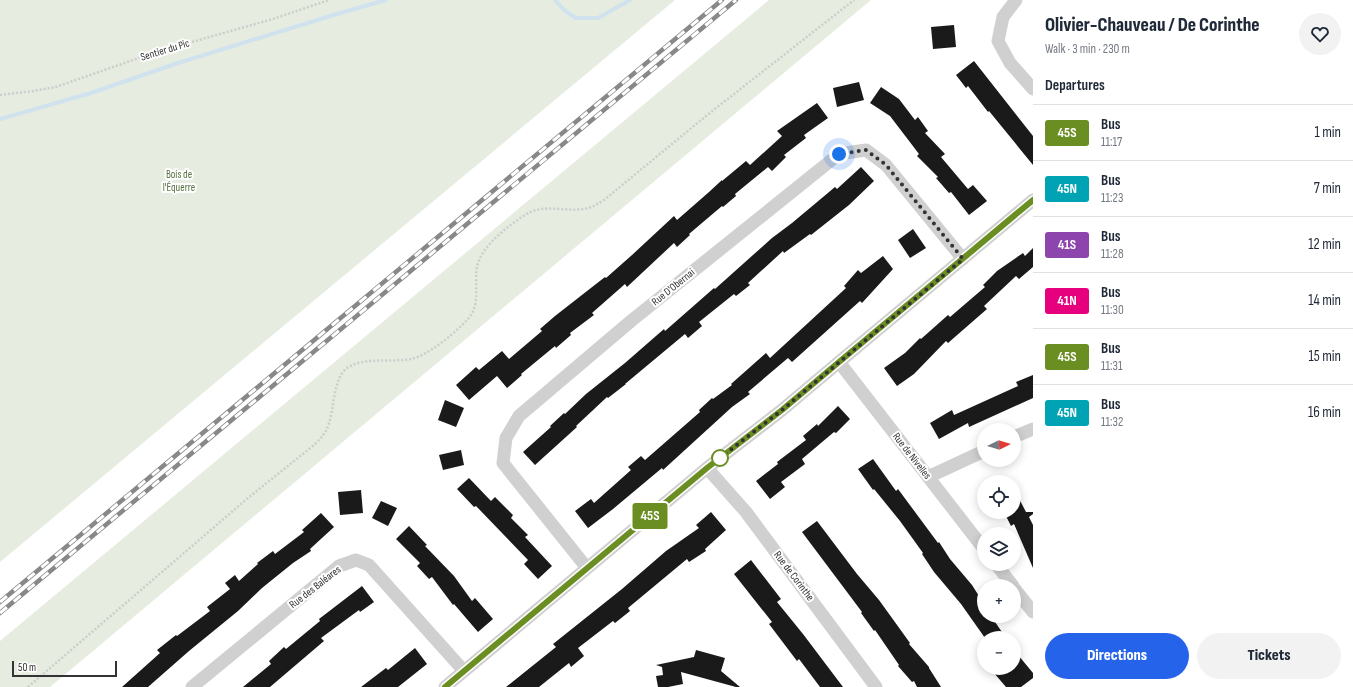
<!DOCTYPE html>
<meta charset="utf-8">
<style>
:root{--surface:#fff;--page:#f2f2f3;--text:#1f2937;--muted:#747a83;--line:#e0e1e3;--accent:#2563eb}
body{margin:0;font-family:"Sofia Sans Condensed",sans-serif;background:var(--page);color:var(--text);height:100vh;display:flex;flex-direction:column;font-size:15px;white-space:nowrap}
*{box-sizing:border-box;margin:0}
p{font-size:13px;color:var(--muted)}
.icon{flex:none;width:22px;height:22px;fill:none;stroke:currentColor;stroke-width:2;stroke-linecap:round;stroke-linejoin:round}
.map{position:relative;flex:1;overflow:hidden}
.sheet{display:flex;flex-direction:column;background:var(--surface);width:320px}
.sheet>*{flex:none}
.badge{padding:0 8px;border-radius:3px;font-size:14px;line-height:26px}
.needle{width:26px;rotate:85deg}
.buttons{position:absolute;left:977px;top:423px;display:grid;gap:8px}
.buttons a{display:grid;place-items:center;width:44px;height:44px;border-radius:50%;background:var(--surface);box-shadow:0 2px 10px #0003;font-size:20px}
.scale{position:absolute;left:12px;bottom:10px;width:105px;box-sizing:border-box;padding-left:4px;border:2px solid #333;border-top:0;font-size:11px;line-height:14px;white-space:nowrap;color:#333;-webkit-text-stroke:3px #fff;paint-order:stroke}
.you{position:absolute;width:20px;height:20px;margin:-10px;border:3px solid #fff;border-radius:50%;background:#1a73e8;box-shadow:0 0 0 6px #1a73e833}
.map>.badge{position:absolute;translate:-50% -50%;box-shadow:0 0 0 2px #fff}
h2{padding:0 12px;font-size:15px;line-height:36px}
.round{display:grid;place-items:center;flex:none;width:42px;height:42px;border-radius:21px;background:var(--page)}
.summary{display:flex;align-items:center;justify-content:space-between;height:68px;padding:0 12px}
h1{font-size:19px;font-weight:800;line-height:30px}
.cta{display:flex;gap:8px;margin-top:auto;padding:8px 12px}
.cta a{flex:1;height:46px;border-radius:24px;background:var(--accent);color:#fff;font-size:16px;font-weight:800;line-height:46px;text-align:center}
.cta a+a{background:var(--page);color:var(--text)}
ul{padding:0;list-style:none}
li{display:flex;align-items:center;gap:12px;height:56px;padding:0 12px;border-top:1px solid var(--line)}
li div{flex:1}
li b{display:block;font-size:15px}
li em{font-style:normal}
li .badge{min-width:44px;font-weight:700;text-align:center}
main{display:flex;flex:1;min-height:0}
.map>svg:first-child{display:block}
.green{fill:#e6ecdf}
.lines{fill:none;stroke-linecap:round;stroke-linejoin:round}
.stream{stroke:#cfe2ee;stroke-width:4}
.building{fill:#1a1a1a}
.path{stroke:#cdcdcd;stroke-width:2.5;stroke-dasharray:2 2;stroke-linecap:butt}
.minor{stroke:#d0d0d0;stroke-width:13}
.rail-casing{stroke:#888;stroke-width:4.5}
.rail{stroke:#fff;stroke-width:3;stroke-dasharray:9;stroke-linecap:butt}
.line-casing{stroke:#fff;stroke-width:9}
.line{stroke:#6b8e23;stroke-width:6}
.walk{stroke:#333;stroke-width:4;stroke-dasharray:0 7.2}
.stop-dot{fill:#fff;stroke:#6b8e23;stroke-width:2}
.labels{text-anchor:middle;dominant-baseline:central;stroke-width:4;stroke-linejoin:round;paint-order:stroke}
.street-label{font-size:11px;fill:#333;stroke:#fff}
.park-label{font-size:11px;fill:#56703f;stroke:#fff}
</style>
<main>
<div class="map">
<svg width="1033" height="687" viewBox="0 0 1033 687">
<rect width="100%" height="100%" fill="#fff"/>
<path class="green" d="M0,0H675L0,562Z
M769,0H871L50,687H0V641Z"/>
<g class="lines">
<path class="stream" d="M555,0L564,10L576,18H598L630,0
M0,119L91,93L178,63L340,13L386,0"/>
</g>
<path class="building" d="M954,25L956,47L933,49L931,27Z
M974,61L1033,136V165L989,111L988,112L968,86L966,88L956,75Z
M859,82L864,100L837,107L833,88Z
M881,87L899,99L915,120L918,117L928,131L925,133L945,154L941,157L968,189L973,185L987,201L969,215L951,192L949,193L936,178L938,177L917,156L919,154L890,116L870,103Z
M817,103L828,118L804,135L806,138L784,155L786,157L772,171L768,167L735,194L736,196L723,207L722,206L689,234L690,235L677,247L674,243L627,287L625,284L592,313L594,315L570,333L571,335L556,348L555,346L521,374L522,375L507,388L497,376L469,400L456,385L476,367L479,370L502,351L509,359L542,331L540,329L555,316L605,277L606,278L632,255L674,216L677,220L709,192L722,180V181L746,161L750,165L782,136L777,131Z
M861,167L874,181L849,205L811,235L810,234L784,253L783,251L748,283L750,285L736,296L734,294L699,322L702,326L688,338L685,334L625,384H626L608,398L607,397L576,426L577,427L535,465L523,452L551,427L550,426L564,413L565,414L586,394L625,363L664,329L665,331L714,288L715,289L772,238L792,223L835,187L837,189Z
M913,229L926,248L910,258L898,240Z
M1033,248V267L1019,279L1016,276L984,306L987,309L948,343L946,341L914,374L897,386L884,368L905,353L920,338L921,339L948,315L950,317L985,287L983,285L997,271L1023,253L1025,256Z
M883,256L893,269L862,303L860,301L792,362L788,358L748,392L750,394L732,407L663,470L662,468L613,509L588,528L575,511L591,499L594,503L631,470L628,467L641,456L645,460L700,412L699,410L712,398L713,399L732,385L731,384L766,353L770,358L846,288L844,286L858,270L861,273Z
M1033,375V398L969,427L968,423L939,439L930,423L952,410L954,415L1018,386L1016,382Z
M445,400L464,408L456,427L438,420Z
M838,406L850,419L836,433L834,432L802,459L805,464L781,482L785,487L770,499L756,481L778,464L777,462L806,440L803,436L817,424L818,426Z
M461,450L464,465L443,470L439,455Z
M873,459L896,491L898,489L938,543L939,542L950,559L972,585L984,604V616H991L1006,638H985L961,604L934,572L922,554L923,553L900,521L874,489L873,490L858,469Z
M469,478L491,501L495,497L513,515L511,518L528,535L525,537L552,566L538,579L524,564L528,560L476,506L474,507L457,489Z
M1014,489L1026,512H1033V514L1029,517L1033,525V568L1014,524L1011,526L1004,512H1014Z
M361,490L363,513L340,515L338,492Z
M381,501L397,508L388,526L372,518Z
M711,512L726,530L705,549L706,551L689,562L687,559L628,608L630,611L615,623L613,621L578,648L584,656L571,667L569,663L539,687H506L556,647L553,644L622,589L666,551L699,528L696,525Z
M321,513L334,527L310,549L311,551L293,563L262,588L238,611L189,651L148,687H122L160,653L157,650L176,635L177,636L210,611L207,607L230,589L225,583L235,575L239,581L258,564L257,563L273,551L275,554L304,532L302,530Z
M817,521L857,574L879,600L910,643L909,644L929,667V668L941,687H917L914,681L912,682L898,666L899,665L875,630L874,631L861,613L862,612L802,532Z
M409,526L427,545L425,546L454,576L472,601L475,598L493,619L478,632L454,604L453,605L432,577L429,579L417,566L420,563L396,539Z
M751,560L781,599L777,602L803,634L843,687H820L799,659L797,661L769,624L772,622L734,574Z
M362,586L374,602L360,612L359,610L321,638L324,641L270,687H243L271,664L269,661L284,647L286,649L320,621L319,619Z
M415,648L427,664L398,687H361L386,668L388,670Z
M696,650L725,658L721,671L740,687H736L681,672L683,684L668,687H658L656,676L663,675L662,667L656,665L694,657Z
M1014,650L1033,673V678L1021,687H1006L994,673L1000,668H1014Z"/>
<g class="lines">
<path class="path" d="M0,95L33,91L56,87L153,53L273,19L329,0
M28,687L248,498L314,445C321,438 327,432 329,423C334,408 334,378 346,369C362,356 391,363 411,359C429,355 455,333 468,319C481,305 474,284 477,267C481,246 508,226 525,215C543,203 565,212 584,209C592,208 597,204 604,200L706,116L854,0"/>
<path class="minor" d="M1016,0L1003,17L998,41L1010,63L1033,89
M839,362L984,549
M1014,437L1033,429
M707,468L746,512L876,687
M928,477L984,451
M996,564L1013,586
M587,568L503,463L506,438L519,416L631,321L839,154L866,150L886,165L963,259
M1014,588L1033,612
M192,687L339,566L356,560L369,565L464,671
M445,687L707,468L782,410L839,362L1033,200"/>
<g class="rail-casing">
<path id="rail" d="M0,602L722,0
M0,613L736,0"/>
</g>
<use href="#rail" class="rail"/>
</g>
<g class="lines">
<g class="line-casing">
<path id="line" d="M445,687L707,468L782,410L839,362L1033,200"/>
</g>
<use href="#line" class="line"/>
<path class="walk" d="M720,458L782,410L963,259L886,165L866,150L839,154"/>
</g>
<circle class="stop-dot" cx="720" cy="458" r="8"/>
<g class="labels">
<g class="street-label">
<text transform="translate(165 50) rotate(-17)">Sentier du Pic</text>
<text transform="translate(673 287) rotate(-39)">Rue D'Obernai</text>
<text transform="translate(912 456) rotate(52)">Rue de Nivelles</text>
<text transform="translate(794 576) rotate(53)">Rue de Corinthe</text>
<text transform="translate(315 587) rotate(-38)">Rue des Baléares</text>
</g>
<g class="park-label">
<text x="179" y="174">Bois de<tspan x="179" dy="13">l'Équerre</tspan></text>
</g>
</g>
</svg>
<div class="buttons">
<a><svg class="needle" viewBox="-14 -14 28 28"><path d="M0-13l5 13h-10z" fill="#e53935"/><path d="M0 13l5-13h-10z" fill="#747a83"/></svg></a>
<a><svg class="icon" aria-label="locate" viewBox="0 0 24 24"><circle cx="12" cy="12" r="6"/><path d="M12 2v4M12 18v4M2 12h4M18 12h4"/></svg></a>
<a><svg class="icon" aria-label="layers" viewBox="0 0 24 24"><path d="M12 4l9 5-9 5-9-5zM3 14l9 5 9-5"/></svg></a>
<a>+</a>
<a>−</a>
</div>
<div class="scale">50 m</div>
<div class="you" style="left:839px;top:154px"></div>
<b class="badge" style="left:650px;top:516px;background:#6b8e23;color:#fff">45S</b>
</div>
<section class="sheet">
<div class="summary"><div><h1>Olivier-Chauveau / De Corinthe</h1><p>Walk · 3 min · 230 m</p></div><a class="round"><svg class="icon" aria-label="heart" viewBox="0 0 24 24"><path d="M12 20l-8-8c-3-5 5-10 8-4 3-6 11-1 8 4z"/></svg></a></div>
<h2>Departures</h2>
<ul>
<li><span class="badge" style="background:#6b8e23;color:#fff">45S</span><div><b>Bus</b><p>11:17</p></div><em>1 min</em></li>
<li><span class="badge" style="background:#00a3b4;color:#fff">45N</span><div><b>Bus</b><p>11:23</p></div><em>7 min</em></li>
<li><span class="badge" style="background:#8e44ad;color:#fff">41S</span><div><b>Bus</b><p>11:28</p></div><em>12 min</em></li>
<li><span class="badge" style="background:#e6007e;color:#fff">41N</span><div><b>Bus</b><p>11:30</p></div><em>14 min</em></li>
<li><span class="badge" style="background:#6b8e23;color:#fff">45S</span><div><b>Bus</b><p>11:31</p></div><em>15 min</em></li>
<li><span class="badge" style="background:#00a3b4;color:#fff">45N</span><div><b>Bus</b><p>11:32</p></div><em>16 min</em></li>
</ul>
<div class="cta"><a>Directions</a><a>Tickets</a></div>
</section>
</main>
